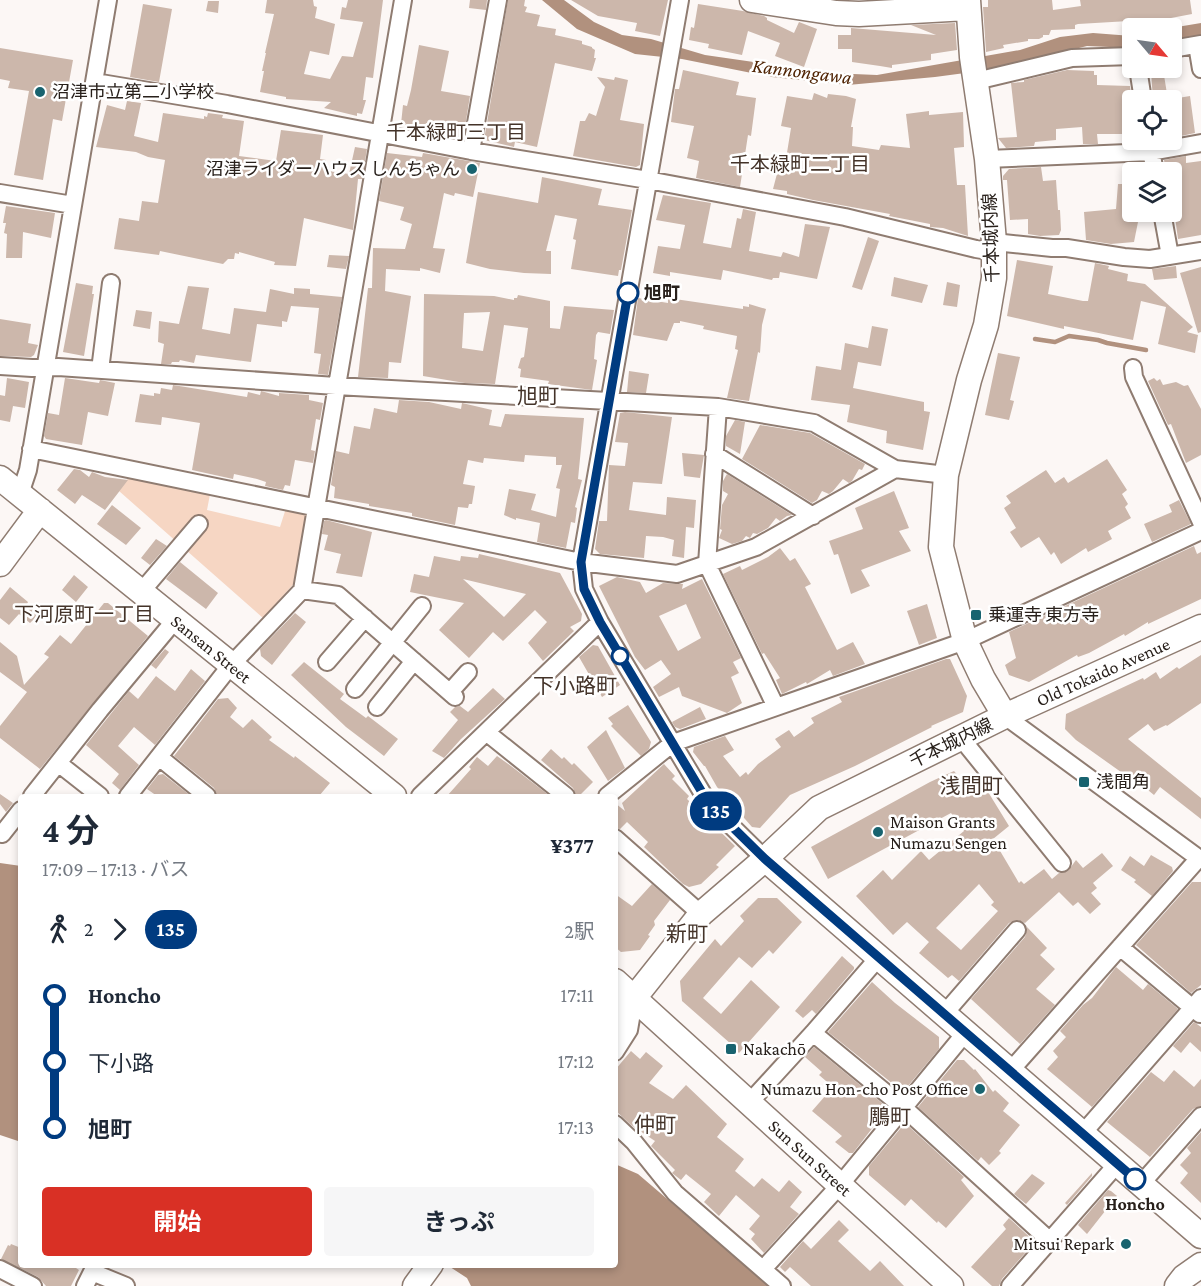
<!DOCTYPE html>
<html lang="ja">
<meta charset="utf-8">
<style>
:root{--surface:#fff;--page:#f6f6f7;--text:#1f2937;--muted:#747a83;--accent:#d93025}
body{margin:0;font-family:"Crimson Pro","Noto Sans JP",serif;background:var(--page);color:var(--text);height:100vh;display:flex;flex-direction:column;font-size:22px;white-space:nowrap}
*{box-sizing:border-box;margin:0}
p{font-size:20px;color:var(--muted)}
.icon{flex:none;width:33px;height:33px;fill:none;stroke:currentColor;stroke-width:2;stroke-linecap:round;stroke-linejoin:round}
.map{position:relative;flex:1;overflow:hidden}
.drawer{position:absolute;left:18px;top:794px;width:600px;height:474px;display:flex;flex-direction:column;background:var(--surface);border-radius:6px;box-shadow:0 3px 9px #0003}
.drawer>*{flex:none}
.badge{padding:0 12px;border-radius:20px;font-size:21px;line-height:39px}
.needle{width:39px;rotate:119deg}
.controls{position:absolute;left:1122px;top:18px;display:grid;gap:12px}
.controls a{display:grid;place-items:center;width:60px;height:60px;border-radius:6px;background:var(--surface);box-shadow:0 3px 9px #0003;font-size:30px}
.map>.badge{position:absolute;translate:-50% -50%;box-shadow:0 0 0 3px #fff}
.legs{display:flex;align-items:center;gap:9px;height:66px;padding:0 24px;font-size:20px}
.legs p{margin-inline-start:auto}
.head{display:flex;align-items:center;justify-content:space-between;height:102px;padding:0 24px}
h1{font-size:33px;font-weight:700;line-height:45px}
.action{display:flex;gap:12px;margin-top:auto;padding:12px 24px}
.action a{flex:1;height:69px;border-radius:6px;background:var(--accent);color:#fff;font-size:24px;font-weight:700;line-height:69px;text-align:center}
.action a+a{background:var(--page);color:var(--text)}
ul{padding:0 24px;list-style:none}
li{display:flex;align-items:center;gap:21px;height:66px;font-size:22px}
li i{display:grid;place-items:center;width:9px;height:100%;margin:0 8px;background:currentColor}
li i::after{content:'';width:15px;height:15px;margin:-8px;border:4px solid;border-radius:50%;background:var(--surface)}
li p{margin-inline-start:auto}
li:first-child i{background:linear-gradient(#0000 50%,currentColor 0)}
li:last-child i{background:linear-gradient(currentColor 50%,#0000 0)}
.map>svg:first-child{display:block}
.green{fill:#f6d6c3}
.water{fill:#b1917e}
.lines{fill:none;stroke-linecap:round;stroke-linejoin:round}
.stream{stroke:#b1917e;stroke-width:4.5}
.building{fill:#ccb7ab;fill-rule:evenodd}
.street-casing{stroke:#8f7c71;stroke-width:20}
.secondary-casing{stroke:#8f7c71;stroke-width:27}
.street{stroke:#fff;stroke-width:16}
.secondary{stroke:#fff;stroke-width:24}
.line-1-casing{stroke:#fff;stroke-width:14}
.line-1{stroke:#003b80;stroke-width:9}
.poi-dot{fill:#18636f;stroke:#fff;stroke-width:2}
.stop-1-dot{fill:#fff;stroke:#003b80;stroke-width:3}
.labels{text-anchor:middle;dominant-baseline:central;stroke-width:5;stroke-linejoin:round;paint-order:stroke}
.poi-label{font-size:18px;fill:#28201b;stroke:#fff;text-anchor:start}
.street-label{font-size:18px;fill:#28201b;stroke:#fff}
.stop-label{font-size:18px;font-weight:bold;fill:#28201b;stroke:#fff;text-anchor:start}
.water-label{font-size:20px;font-style:italic;fill:#4e2202;stroke:#fff}
.neighbourhood-label{font-size:20px;fill:#443329;stroke:#fff}
.quarter-label{font-size:21px;fill:#443329;stroke:#fff}
</style>
<div class="map">
<svg width="1201" height="1286" viewBox="0 0 1201 1286">
<rect width="100%" height="100%" fill="#fcf7f5"/>
<path class="green" d="M134,470L211,489L207,510L280,527L287,505L313,509L299,578L263,618L119,491Z"/>
<path class="water" d="M542,0H564L594,22L622,35L651,39L705,55L830,73L877,75L1020,50L1060,37L1093,33L1132,36V48L1087,46L995,69L935,77L848,85L772,77L682,59L635,54L577,29Z
M1201,23V36L1172,42L1171,28Z
M0,863L21,866V1142L0,1135Z
M615,1164L638,1174L769,1286H471L467,1278L447,1265L615,1264Z"/>
<g class="lines">
<path class="stream" d="M1035,339L1055,342L1069,336L1098,340L1107,343L1146,350"/>
</g>
<path class="building" d="M267,0H313L314,6L317,7L315,18L335,24L329,55L310,51L304,74L330,79L342,56L353,57L363,22L340,19L342,7L346,8L348,0H383L373,78L366,77L363,100H366L362,114L357,113V116L324,108L331,102L286,99V97L260,92L264,71H262L266,53H265L274,14L265,13Z
M470,0H487L486,10L469,8Z
M508,0H525L524,6L527,7L525,12L540,15L537,26L556,29L555,35L582,41V44L592,47V48L595,50L594,58H596L592,71L555,63L537,147L515,142L514,147L484,140Z
M571,0H668L660,36L635,31L637,23L598,16Z
M988,0H1052L1053,10L1081,6L1080,0H1190L1192,14L1150,22V26L1138,28H1130L1129,21L1078,24L1075,25V29L1051,30L1049,35H1043V37L1039,39H1028V41L1003,45L1004,48L986,52L983,7H988Z
M208,1H219L218,13L206,11Z
M143,4L172,9L159,82L130,77Z
M698,4L743,11L764,16L767,18V20L794,33L799,22L817,29L804,67L775,56L780,43L748,31L742,55L708,48L709,44L689,40L691,27L694,28Z
M955,23L957,50L931,54V60L892,65V68L880,66L852,62V49H838V35H851V28L936,35L911,25Z
M419,45L449,51L441,91L470,96L463,139L436,134V130L401,124L403,105L407,106L411,90Z
M0,48L73,60L62,121L53,119L43,180L14,175L29,91L8,88L10,81L0,79Z
M1163,69L1168,100H1153L1151,71Z
M683,70L739,82L736,95L756,98L751,136L748,135L740,187L696,178L699,161L687,158L694,126L671,122L675,89H679Z
M1067,70L1094,71V75H1097V85L1130,86L1132,101V134H1097L1098,144H1083L1082,127L1056,129V140L1035,142L1034,146L1006,148L998,138L1017,137L1011,83L1024,82V80Z
M597,77L614,80L615,77L628,80L620,120L644,124L640,165L636,167L573,156L580,121H585L589,113L596,116L605,87Z
M814,93L827,98L828,94L846,96L856,99L851,127H853L852,146L879,150L881,145L910,148L906,114L929,111V115L963,112L964,147L954,148L957,185H965L968,236L943,228L930,227V224L889,216L890,214L813,200L787,194V191L773,189L778,170L784,171L791,128L781,126L787,96L812,100Z
M1190,96L1195,133L1172,138V99Z
M127,101L141,103L134,136L158,142L163,113L204,119V116L207,117L208,113L223,115L222,118L244,121L239,156L276,161L281,130L323,135L320,159L326,160L324,170L349,174L355,147L367,149L362,179H358L353,230L304,218L296,266L274,265L275,262L239,252V254L235,253L234,259H228L223,264L160,251L159,255L114,249L119,218L139,221L142,201L158,203L165,160L148,157L136,152L96,147L107,105L125,110Z
M387,153L422,157L423,153L480,163L473,197L455,193L454,196L444,193L433,248L445,249L440,273L420,268V271L386,269L385,291L411,296L401,363L389,362L388,378L358,377L368,288H372L373,248L405,249L412,224L400,220L404,207L379,201Z
M1186,156V163L1201,161V235L1178,239L1172,195V172H1166L1164,160Z
M1041,167L1043,181L1056,180L1058,210H1060L1061,230L1059,235L1040,236L1028,234V219L1010,220L1007,180H1003V176L1009,169Z
M542,177L602,189L598,205L632,210L621,270H619L618,276L571,269L576,240L573,239L577,219L555,215L546,251H551V274L524,273L490,269L466,263L478,192L538,203Z
M1118,184H1132V212H1140L1134,242L1111,244L1086,240L1084,212L1116,209Z
M663,195L711,203L703,243L731,248L737,218L741,219L743,209L756,212L749,251L781,257L783,252L799,257L805,224L830,227L817,279L780,272L779,278H773L772,280L723,270L721,280L670,272V276L653,273L658,246L680,249L685,225L656,220Z
M6,206L55,213L51,238L23,232L22,258H6L7,234L4,233L6,223H3Z
M868,237L879,241L862,290L852,287Z
M329,255L349,256L346,269L327,267Z
M1017,260L1053,266L1048,294L1083,301H1088L1095,263L1109,266L1108,269L1128,274L1127,281L1145,284L1193,327L1187,332L1198,335L1195,353L1158,344L1166,307L1141,301L1133,340L1064,326V329L1007,316Z
M1176,266L1177,278L1154,280L1152,269Z
M1201,267V332L1198,333L1180,273Z
M894,277L928,285L922,303L891,296Z
M947,282L960,285L957,307L943,305Z
M76,283L93,286L92,294H94L84,356L63,352Z
M188,286L209,288L202,329L230,334L234,308L266,312L270,289L294,294V288L310,289V294L342,297L328,375L318,374L321,354L314,353L319,308L291,306L287,322L282,321V327L257,324L251,362L196,355L194,363L180,360L179,362H172L171,364H161L164,344L158,342L159,321L179,324Z
M424,294L494,296L514,300V298H517L518,295L550,301V328L560,329L564,306L614,310L610,334L598,332L596,335L594,359L597,360L592,390L548,384L549,381L520,377L521,369L518,368L521,358L524,357L528,328L504,325L495,384L465,383L423,376ZM490,312L483,351L462,348L464,313Z
M638,298L668,303V298L743,309V306L749,307V304L766,309L762,325L760,353L758,352L749,401L727,398L738,350L735,349L737,336L703,329L704,326L680,321V323H674L667,341L633,335Z
M136,310L152,312L150,329L133,326Z
M0,319L31,324L28,343L38,345L34,355L31,357L0,356Z
M872,326L888,329L881,366L858,362L853,388L924,402V411L930,412L923,450L886,443L887,431L847,422L850,405L811,400L816,366L841,370L845,343L868,348Z
M998,353L1020,357L1010,400L1014,401L1009,420L985,415Z
M629,371L649,374L646,393L627,392Z
M7,378L29,382L25,408L13,406L10,422L0,420V395L5,396Z
M65,378L99,383L100,380L115,383L108,416L88,412L82,445L46,439L44,436L48,413L59,415Z
M1154,378L1157,381L1160,379L1163,385L1176,382L1184,386L1188,385L1201,409V455L1186,463L1171,424L1168,425L1148,381Z
M173,385L247,397L248,392L260,395L261,391L279,396V393L309,395V400L323,403L320,420L316,419L311,450L315,451L313,463L295,460L290,486L285,485L283,490L265,486L266,482L257,479L234,474L233,479L192,470L200,423L162,417L161,425L135,422L140,394L154,396V393L160,394L161,388L172,390Z
M399,400L429,402L461,409L462,403L492,410L489,425L501,427L505,414L584,418L578,479L582,480L575,507L577,508L575,523L571,522L566,548L537,542L540,523L516,518V520L504,515L509,489L536,494L531,510L556,517L560,489L556,488L562,465H556V457L525,455L524,462L484,458L483,463L468,460L463,484L475,486L472,504H469L468,508L458,507L455,525L412,516V513L369,506V504L334,498L335,487L331,485L336,451L349,454L354,426L370,429L374,408L397,413Z
M625,412L672,417L662,484L633,482L629,510L666,515L667,497L696,500L694,528L686,527L684,558L672,556L674,540L663,537L646,536L644,558L600,554L595,549L599,521H607L609,465L625,466L628,443L615,442L620,413Z
M735,420L745,422L740,454L726,446V436Z
M760,425L810,433L865,464L862,470L859,469L852,481L849,483L843,479L833,491L829,494L822,491L817,500L812,503L742,459Z
M682,453L704,455L700,478L684,476Z
M1107,459L1127,490L1122,494L1128,504L1125,507L1131,518L1108,531L1112,539L1088,552L1086,548L1061,564L1054,552L1051,555L1039,537L1021,548L1010,532L1016,528L1004,508L1011,503L1006,496L1046,470L1055,483L1064,477L1068,483Z
M74,469L80,470L89,477L92,472L105,477L128,480L105,510L82,495L75,504L57,490Z
M727,474L792,515L787,516L780,521L776,518L768,528L757,534L753,533L750,538L746,536L742,541L732,544L719,538L722,530L720,529L722,505L728,494L723,491V481Z
M894,491L909,528L899,531L911,551L861,570L870,586L851,594L838,554L834,555L829,541L863,529L855,508Z
M1179,500L1191,524L1152,542L1144,524L1172,512L1169,505Z
M112,505L141,528L126,545L97,524Z
M326,520L372,532L362,577L336,573L341,554L324,550L328,535L322,534L324,521Z
M156,539L167,546L150,565L141,558Z
M1194,546L1197,554L1201,552V599L1148,624V622L1125,636L1124,634L1089,653L1078,657L1077,655L1029,682L1009,675L1005,665L1016,658L1009,632Z
M780,548L790,561L795,558L811,584L805,587L837,650L853,642L865,664L833,676L830,670L807,684L806,682L782,694L776,680L780,678L764,653L762,654L723,574L740,566L742,570L768,557Z
M479,554L560,573L582,614L581,621L570,627L574,631L543,661L528,643L547,622L535,610L503,641L493,632L469,658L439,630L464,603L410,592L414,574L429,577L434,556L460,561L461,556L478,558ZM463,579L526,594L504,617Z
M180,562L218,593L206,609L166,579Z
M74,575L88,587L76,602L62,590Z
M617,577L640,582L646,593L663,583L683,584L682,589L702,579L741,658L733,662L739,673L731,677L742,703L727,713L682,696L679,687L659,697L653,687L671,674L661,660L645,670L635,657L599,586ZM686,604L701,638L678,651L659,616Z
M10,587L28,602L27,604L39,614L30,623L19,614L9,625L0,618V600Z
M104,603H108L148,636L40,769L0,738V726L27,692L0,672V642L17,656L24,685L49,657L44,654L60,635L71,644Z
M927,604L937,638L919,645L907,611Z
M295,613L306,622L272,665L261,656L260,649Z
M593,645L598,646L620,685L602,697L579,657Z
M165,649L169,652L156,669L151,665Z
M1201,655V703L1167,726L1166,725L1154,731L1148,724L1128,739L1201,798V819L1160,787L1154,795L1143,786L1142,787L1076,740L1065,729L1066,714L1143,678L1144,680L1156,672L1160,679L1177,667L1179,669Z
M946,659H950L967,696L963,712L931,726L932,727L855,766L790,795L760,828L752,827L717,787L705,766H704L693,752L694,747L725,736L734,750L723,756L740,777L746,772L748,775L758,764L781,747L775,739L789,730L794,737L814,723L811,718L842,702L839,697Z
M304,662L344,694L340,699L366,718L368,716L398,739L384,756L346,727L291,675Z
M191,669L205,681L155,745L134,727L118,746L139,765L120,790L112,783L119,774L86,745L129,691L138,699L156,676L175,691Z
M493,688L505,699L461,739L444,758L432,751L458,720L450,712L455,707L460,706L468,712Z
M228,698L237,708L230,717L243,728L252,719L272,737L269,740L294,758L295,756L330,783L319,796H217L214,788L174,756L218,699Z
M628,705L651,742L649,749L641,756L611,726L613,724L608,718Z
M700,707L706,719L680,729L675,727L672,722Z
M606,730L625,768L608,781L587,747Z
M551,749L562,759L564,757L572,765L574,763L593,782L579,796H576L573,788L541,760Z
M497,756L511,766L550,796H447L471,769L469,767L477,757L488,766Z
M664,764L675,776L672,779L689,796L687,799L735,846L716,865L719,867L701,884L689,887L683,884L644,847L648,842L627,822L620,829L615,828V803L625,811L622,803Z
M954,771L974,795L985,787L1009,826L993,839L1019,883L1021,881L1024,884L1044,869L1052,879L1059,873L1068,871L1076,860L1083,868L1102,853L1113,866L1093,883L1097,888L1091,893L1101,904L1090,914L1078,902L1073,906L1059,892L1025,923L1018,920L1009,923L959,981L952,975L948,978L919,953L929,942L907,922L893,935L856,896L883,870L892,880L921,851L929,860L964,831L951,813L828,879L811,847L930,782ZM979,884L994,902L991,905L998,911L961,950L936,928Z
M163,774L191,796H157L147,789L158,775Z
M0,794L13,803L6,812L0,804Z
M1151,855L1172,867L1173,871L1152,896L1134,882L1136,880L1121,870L1130,856L1144,866Z
M1192,882H1201V985L1191,993L1136,945Z
M652,884L670,900L654,921L655,925L648,935L650,936L640,950L621,952L615,947V894L632,906Z
M758,898H777L802,922L773,954L769,950L752,968L739,957L703,998L721,1014L751,980L780,1007L739,1053L730,1045L731,1044L682,1001L680,981L715,939L721,946L744,921L740,916Z
M1027,927L1047,948L1040,955L1055,969L1036,989L1055,1005L1020,1044L971,999L1025,937Z
M842,956L854,967V969L816,1014L812,1010L803,1018L795,1011Z
M1116,967L1143,990L1148,984L1178,1009L1092,1107L1047,1069L1058,1057L1053,1051L1066,1037L1060,1031L1083,1005L1092,998Z
M872,982L895,1003L939,1037V1049L903,1092L828,1032Z
M1194,1022L1201,1027V1052L1190,1042L1181,1053L1173,1046Z
M814,1047L888,1108L853,1153H849L835,1142L842,1136L812,1111L833,1087L819,1075L822,1072L805,1057Z
M631,1051L640,1059L646,1052L663,1066L649,1083L673,1099L686,1085L727,1124L717,1137L744,1159L735,1171L754,1187L762,1178L779,1192L789,1180L802,1192L790,1207L799,1214L764,1253L751,1239L755,1234L749,1229L760,1216L736,1195L719,1216L704,1202L711,1194L686,1174L681,1180L672,1173L675,1170L651,1146L655,1141L631,1125L615,1110V1070Z
M957,1060H964L974,1070L975,1069L993,1092L995,1090L1009,1103L1003,1111L1020,1125L999,1151L1001,1153L989,1165L981,1157L978,1161L918,1107Z
M1174,1070L1194,1087L1201,1079V1106L1193,1109L1150,1157L1107,1122L1151,1072L1164,1082Z
M905,1123L964,1177L961,1180L974,1196L946,1228L938,1221L937,1223L911,1199L905,1206L869,1175V1166Z
M1201,1132V1203L1180,1183L1188,1173L1180,1165L1191,1153L1187,1148Z
M1092,1173V1176L1067,1205L1065,1203Z
M1032,1174L1045,1183L1026,1204L1014,1194Z
M1108,1190L1111,1191L1117,1196L1087,1234L1078,1225Z
M1009,1218L1035,1242L1002,1279L999,1286H992L971,1267L1006,1229L1003,1225Z
M839,1220L849,1230L838,1241L870,1271L880,1261L904,1286H811L790,1267L785,1272L780,1267L803,1241L811,1249Z
M11,1244L21,1248V1264H70L79,1270L71,1286H46L38,1277L1,1259L8,1245L10,1246Z"/>
<g class="lines">
<g class="street-casing">
<path id="street" d="M680,0L581,562L584,589L600,622L709,804L765,859
M1197,45L1201,69
M1172,49L1201,44
M1138,68L1143,100
M976,81L1072,58L1132,56
M95,82L227,104L471,151L648,180L845,217L976,249L994,252
M1149,140L1155,172
M471,151L498,0
M987,159L1151,152L1201,143
M0,193L73,205
M1162,212L1170,256
M994,242L1052,248H1067L1124,257L1150,259L1201,251
M0,366L32,368L58,367L336,386L718,407L814,423L895,469L946,475
M1133,368L1134,377L1201,522
M100,370L111,283
M718,407L707,564L776,707
M31,449L581,562L677,574L756,547L895,469
M714,454L813,516
M20,494L28,470L108,0
M302,590L338,595L455,697
M141,592L199,524
M327,662L365,618
M355,689L422,606
M450,692L468,672
M377,707L414,661
M1005,716L1201,860
M486,732L566,796
M961,738L1062,863
M159,757L207,796
M58,763L100,796
M32,796L100,710L175,620
M128,796L231,665L302,590L403,0
M420,796L600,622
M607,796L673,743L965,641L1201,531
M2,834L21,810
M615,838L701,914
M1120,947L1200,1014
M945,1013L1017,930
M813,1033L903,1107L1049,1240
M615,1052L629,1030L634,1001
M1011,1070L1199,858
M749,1103L813,1033L879,957
M615,1124L634,1142L675,1193L782,1286
M1083,1133L1201,998
M1141,1184L1201,1116
M764,1268L840,1185L966,1032
M0,1269L33,1286
M85,1286L92,1272L126,1286
M1010,1286L1118,1163"/>
</g>
<g class="secondary-casing">
<path id="secondary" d="M752,0L836,13L859,14L968,8
M968,0L972,57L987,159L994,242V278L986,325L969,380L946,475L941,547L965,641L983,679L1005,716
M0,478L394,796
M0,564L40,510
M765,859L1201,1236
M615,981L951,1286
M615,1022L701,914L765,859L819,808L1005,716L1201,627
M415,1286L431,1264
M1177,1286L1184,1277L1201,1265"/>
</g>
<use href="#street" class="street"/>
<use href="#secondary" class="secondary"/>
</g>
<g class="lines">
<g class="line-1-casing">
<path id="line-1" d="M628,293L581,562L584,589L600,622L709,804L765,859L1135,1179"/>
</g>
<use href="#line-1" class="line-1"/>
</g>
<g class="poi-dot">
<circle cx="40" cy="92" r="6"/>
<circle cx="472" cy="169" r="6"/>
<rect x="970" y="609" width="12" height="12" rx="3"/>
<rect x="1078" y="776" width="12" height="12" rx="3"/>
<circle cx="878" cy="832" r="6"/>
<rect x="725" y="1043" width="12" height="12" rx="3"/>
<circle cx="980" cy="1089" r="6"/>
<circle cx="1126" cy="1244" r="6"/>
</g>
<g class="stop-1-dot">
<circle cx="628" cy="293" r="10"/>
<circle cx="620" cy="656" r="8"/>
<circle cx="1135" cy="1179" r="10"/>
</g>
<g class="labels">
<g class="poi-label">
<text x="52" y="92">沼津市立第二小学校</text>
<text x="460" y="169" text-anchor="end">沼津ライダーハウス しんちゃん</text>
<text x="988" y="615">乗運寺 東方寺</text>
<text x="1096" y="782">浅間角</text>
<text x="890" y="822">Maison Grants<tspan x="890" dy="21">Numazu Sengen</tspan></text>
<text x="743" y="1049">Nakachō</text>
<text x="968" y="1089" text-anchor="end">Numazu Hon-cho Post Office</text>
<text x="1114" y="1244" text-anchor="end">Mitsui Repark</text>
</g>
<g class="street-label">
<text transform="translate(991 238) rotate(-92)">千本城内線</text>
<text transform="translate(211 649) rotate(39)">Sansan Street</text>
<text transform="translate(1103 672) rotate(-24)">Old Tokaido Avenue</text>
<text transform="translate(951 743) rotate(-26)">千本城内線</text>
<text transform="translate(810 1158) rotate(42)">Sun Sun Street</text>
</g>
<g class="stop-label">
<text x="644" y="293">旭町</text>
<text x="1135" y="1204" text-anchor="middle">Honcho</text>
</g>
<g class="water-label">
<text transform="translate(802 71) rotate(7)">Kannongawa</text>
</g>
<g class="neighbourhood-label">
<text x="456" y="132">千本緑町三丁目</text>
<text x="800" y="164">千本緑町二丁目</text>
<text x="84" y="614">下河原町一丁目</text>
</g>
<g class="quarter-label">
<text x="538" y="396">旭町</text>
<text x="575" y="686">下小路町</text>
<text x="971" y="786">浅間町</text>
<text x="687" y="934">新町</text>
<text x="890" y="1117">鵰町</text>
<text x="655" y="1125">仲町</text>
</g>
</g>
</svg>
<div class="controls">
<a><svg class="needle" viewBox="-14 -14 28 28"><path d="M0-13l5 13h-10z" fill="#e53935"/><path d="M0 13l5-13h-10z" fill="#747a83"/></svg></a>
<a><svg class="icon" aria-label="locate" viewBox="0 0 24 24"><circle cx="12" cy="12" r="6"/><path d="M12 2v4M12 18v4M2 12h4M18 12h4"/></svg></a>
<a><svg class="icon" aria-label="layers" viewBox="0 0 24 24"><path d="M12 4l9 5-9 5-9-5zM3 14l9 5 9-5"/></svg></a>
</div>
<b class="badge" style="left:716px;top:811px;background:#003b80;color:#fff">135</b>
<section class="drawer">
<div class="head"><div><h1>4 分</h1><p>17:09 – 17:13 · バス</p></div><b>¥377</b></div>
<div class="legs"><svg class="icon" aria-label="walk" viewBox="0 0 24 24"><circle cx="13" cy="4" r="2"/><path d="M13 8l-2 6 4 7M11 14l-3 7M7 12l3-4h3l4 4"/></svg>2<svg class="icon" aria-label="forward" viewBox="0 0 24 24"><path d="M9 5l7 7-7 7"/></svg><b class="badge" style="background:#003b80;color:#fff">135</b><p>2駅</p></div>
<ul>
<li><i style="color:#003b80"></i><b>Honcho</b><p>17:11</p></li>
<li><i style="color:#003b80"></i><span>下小路</span><p>17:12</p></li>
<li><i style="color:#003b80"></i><b>旭町</b><p>17:13</p></li>
</ul>
<div class="action"><a>開始</a><a>きっぷ</a></div>
</section>
</div>
